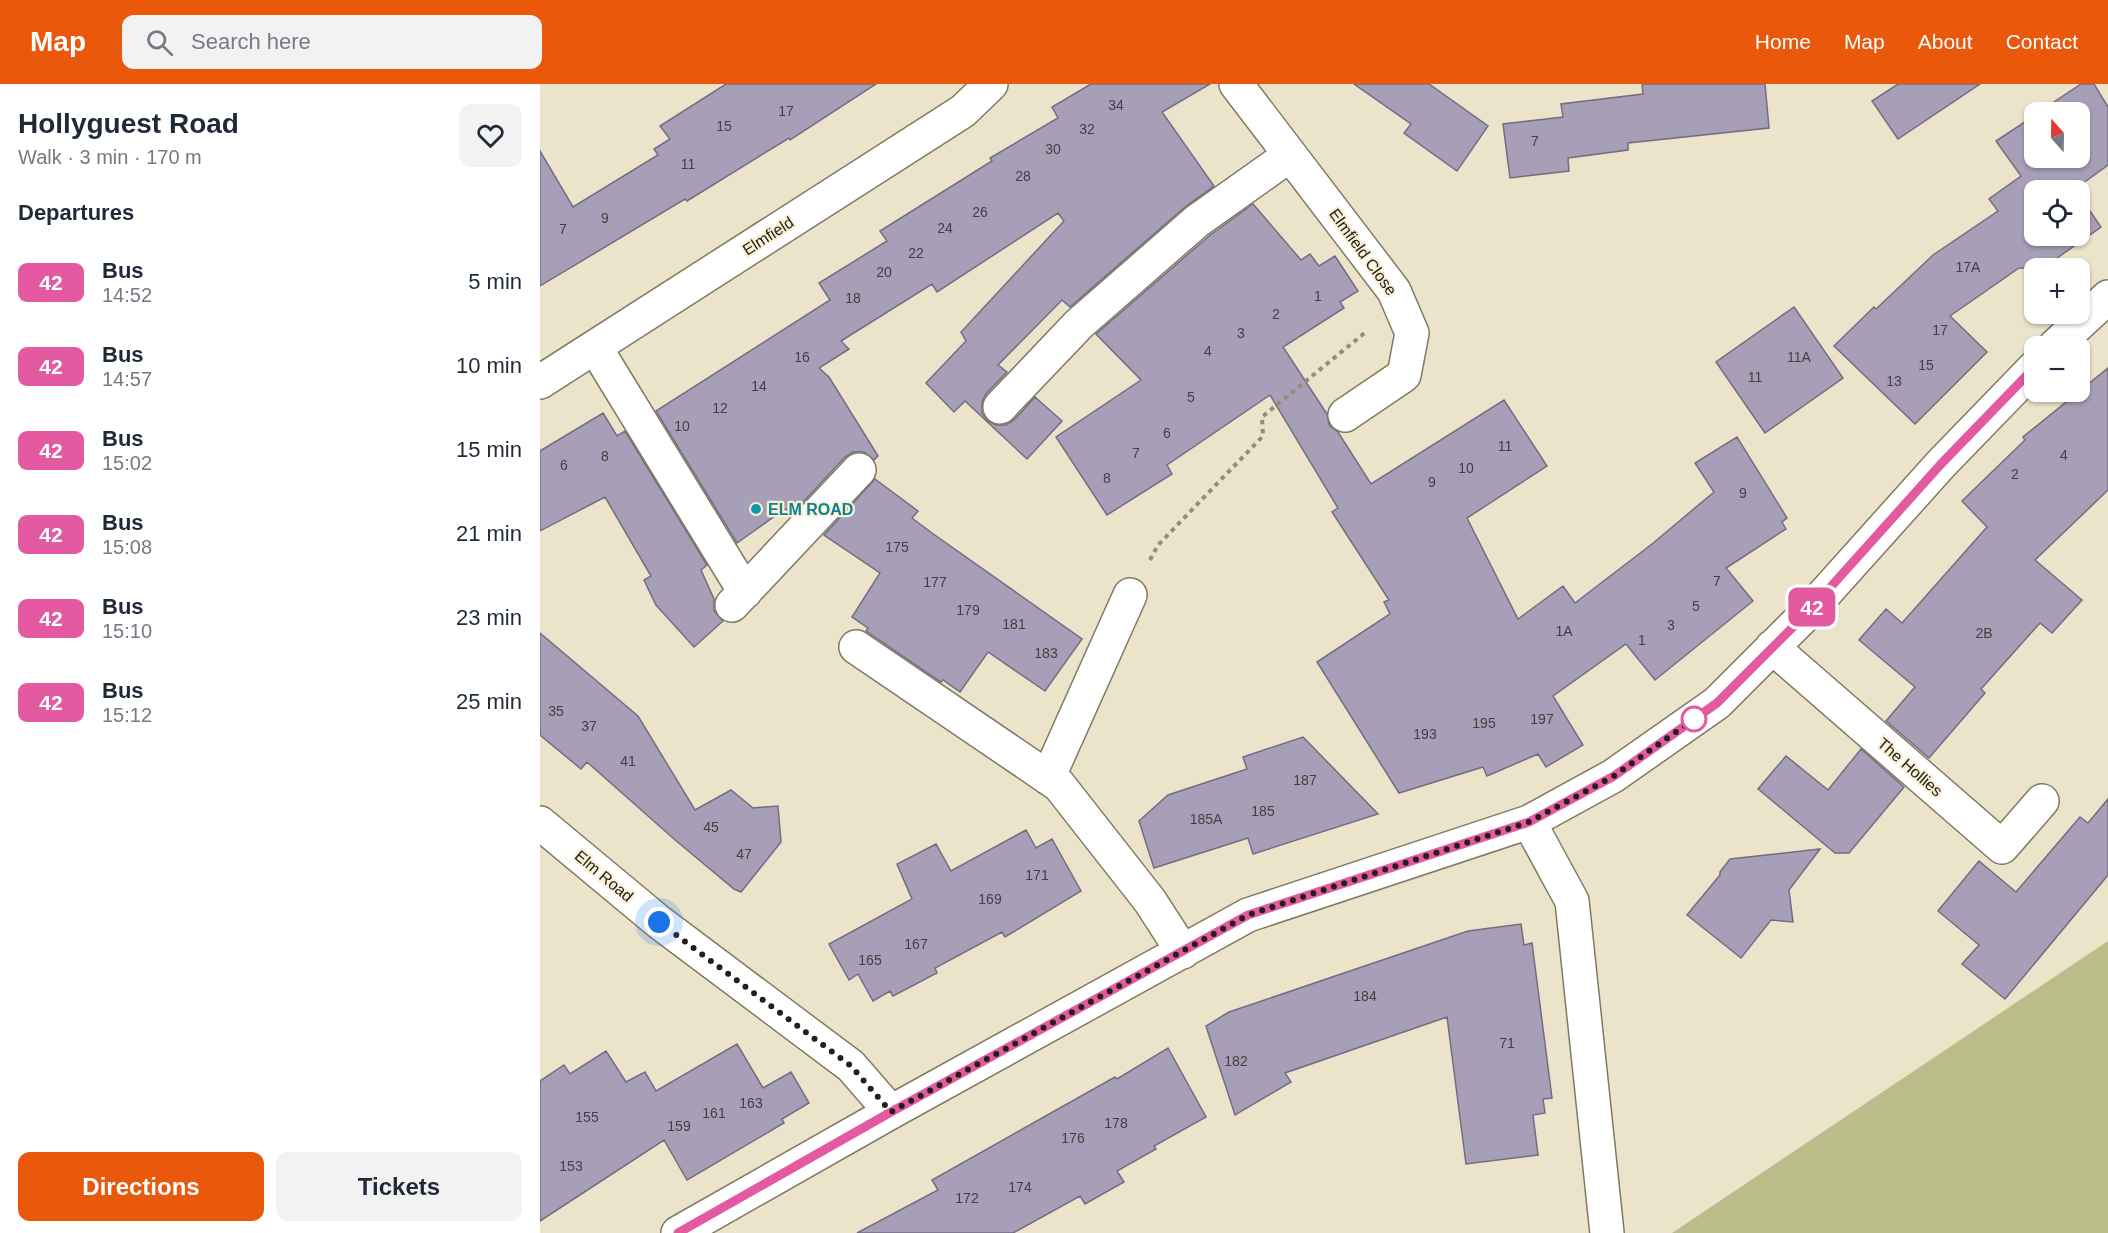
<!DOCTYPE html>
<meta charset="utf-8">
<style>
:root{--surface:#fff;--page:#f2f2f3;--text:#1f2937;--muted:#747a83;--accent:#ea580c}
body{margin:0;font-family:Arial,sans-serif;background:var(--page);color:var(--text);height:100vh;display:flex;flex-direction:column;font-size:22px;white-space:nowrap}
*{box-sizing:border-box;margin:0}
p{font-size:20px;color:var(--muted)}
.icon{flex:none;width:33px;height:33px;fill:none;stroke:currentColor;stroke-width:2;stroke-linecap:round;stroke-linejoin:round}
.map{position:relative;flex:1;overflow:hidden}
.drawer{display:flex;flex-direction:column;background:var(--surface);width:540px}
.drawer>*{flex:none}
.badge{padding:0 12px;border-radius:9px;font-size:21px;line-height:39px}
.needle{width:39px;rotate:340deg}
.buttons{position:absolute;left:1484px;top:18px;display:grid;gap:12px}
.buttons a{display:grid;place-items:center;width:66px;height:66px;border-radius:12px;background:var(--surface);box-shadow:0 2px 4px #0004;font-size:30px}
.you{position:absolute;width:30px;height:30px;margin:-15px;border:4px solid #fff;border-radius:50%;background:#1a73e8;box-shadow:0 0 0 9px #1a73e833}
.map>.badge{position:absolute;translate:-50% -50%;box-shadow:0 0 0 3px #fff}
h2{padding:0 18px;font-size:22px;line-height:54px}
.round{display:grid;place-items:center;flex:none;width:63px;height:63px;border-radius:12px;background:var(--page)}
.overview{display:flex;align-items:center;justify-content:space-between;height:102px;padding:0 18px}
h1{font-size:28px;font-weight:800;line-height:45px}
.cta{display:flex;gap:12px;margin-top:auto;padding:12px 18px}
.cta a{flex:1;height:69px;border-radius:12px;background:var(--accent);color:#fff;font-size:24px;font-weight:800;line-height:69px;text-align:center}
.cta a+a{background:var(--page);color:var(--text)}
ul{padding:0;list-style:none}
li{display:flex;align-items:center;gap:18px;height:84px;padding:0 18px}
li div{flex:1}
li b{display:block;font-size:22px}
li em{font-style:normal}
li .badge{min-width:66px;font-weight:700;text-align:center}
header{display:flex;align-items:center;gap:36px;box-sizing:border-box;height:84px;padding:0 30px;background:var(--accent);color:#fff}
header strong{font-size:28px}
nav{display:flex;gap:33px;margin-inline-start:auto;font-size:21px}
.search{width:420px;height:54px;background:var(--page);display:flex;align-items:center;gap:15px;box-sizing:border-box;padding:0 21px;border-radius:12px;color:var(--muted);font-size:22px}
main{display:flex;flex:1;min-height:0}
.map>svg:first-child{display:block}
.green{fill:#b9be89}
.building{fill:#a79fb7;stroke:#736c82;stroke-width:1.5}
.lines{fill:none;stroke-linecap:round;stroke-linejoin:round}
.minor-casing{stroke:#817a63;stroke-width:36}
.path{stroke:#938d7b;stroke-width:4;stroke-dasharray:4.5 4.5;stroke-linecap:butt}
.minor{stroke:#fff;stroke-width:33}
.line-casing{stroke:#fff;stroke-width:14}
.line{stroke:#e35aa1;stroke-width:9}
.walk{stroke:#232017;stroke-width:6;stroke-dasharray:0 10.8}
.culture-dot{fill:#0f9aa8;stroke:#f9f0d7;stroke-width:2}
.stop-dot{fill:#fff;stroke:#e35aa1;stroke-width:3}
.labels{text-anchor:middle;dominant-baseline:central;stroke-width:4.5;stroke-linejoin:round;paint-order:stroke}
.number-label{font-size:14px;fill:#44403f}
.street-label{font-size:16px;fill:#232017;stroke:#f9f0d7}
.culture-label{font-size:16px;font-weight:bold;fill:#0d838f;stroke:#f9f0d7;text-anchor:start}
</style>
<header>
<strong>Map</strong>
<div class="search"><svg class="icon" aria-label="search" viewBox="0 0 24 24"><circle cx="10" cy="10" r="6"/><path d="M15 15l6 6"/></svg>Search here</div>
<nav><a>Home</a><a>Map</a><a>About</a><a>Contact</a></nav>
</header>
<main>
<section class="drawer">
<div class="overview"><div><h1>Hollyguest Road</h1><p>Walk · 3 min · 170 m</p></div><a class="round"><svg class="icon" aria-label="heart" viewBox="0 0 24 24"><path d="M12 20l-8-8c-3-5 5-10 8-4 3-6 11-1 8 4z"/></svg></a></div>
<h2>Departures</h2>
<ul>
<li><span class="badge" style="background:#e35aa1;color:#fff">42</span><div><b>Bus</b><p>14:52</p></div><em>5 min</em></li>
<li><span class="badge" style="background:#e35aa1;color:#fff">42</span><div><b>Bus</b><p>14:57</p></div><em>10 min</em></li>
<li><span class="badge" style="background:#e35aa1;color:#fff">42</span><div><b>Bus</b><p>15:02</p></div><em>15 min</em></li>
<li><span class="badge" style="background:#e35aa1;color:#fff">42</span><div><b>Bus</b><p>15:08</p></div><em>21 min</em></li>
<li><span class="badge" style="background:#e35aa1;color:#fff">42</span><div><b>Bus</b><p>15:10</p></div><em>23 min</em></li>
<li><span class="badge" style="background:#e35aa1;color:#fff">42</span><div><b>Bus</b><p>15:12</p></div><em>25 min</em></li>
</ul>
<div class="cta"><a>Directions</a><a>Tickets</a></div>
</section>
<div class="map">
<svg width="1568" height="1149" viewBox="0 0 1568 1149">
<rect width="100%" height="100%" fill="#ebe3ca"/>
<path class="green" d="M1568,857V1149H1132Z"/>
<path class="building" d="M186,0H336L250,56L249,54L147,117L145,115L0,202V67L33,123L118,71L114,65L130,55L120,42Z
M551,0H670L622,28L674,102L645,123L530,223L522,216L458,281L467,288L446,310L442,318V329L448,337L456,341H466L474,336L495,313L522,337L487,375L425,317L414,328L386,299L426,257L421,248L524,137L518,129L397,208L392,200L301,257L309,265L279,284L289,293L338,372L334,376L324,368H313L305,373L252,430L245,425L197,459L116,327L290,216L279,199L347,157L340,147L452,77L450,74L518,34L512,23Z
M814,0H889L948,42L917,87L864,49L871,40Z
M1102,0H1225L1229,44L1088,59V66L1028,74L1029,87L970,94L963,40L1023,33L1021,20L1103,10Z
M1358,0H1440L1358,55L1332,17Z
M1541,0H1554L1568,23V81L1535,105L1536,106H1494V152H1539V111L1561,143L1503,184H1479L1410,232L1447,268L1375,340L1294,262L1334,223L1336,225L1393,171L1458,127L1449,115L1481,92L1456,57L1494,32V74H1539V28H1499Z
M713,120L761,176L770,170L779,182L795,172L818,207L800,218L804,224L743,263L787,330L789,341L798,348L831,400L964,316L1007,382L927,434L978,535L1023,502L1035,519L1112,460L1174,408L1155,379L1197,353L1247,434L1242,438L1246,445L1186,484L1213,517L1115,596L1086,560L1013,612L1043,661L1006,683L998,670L947,692L943,683L859,709L777,578L850,530L844,518L849,516L792,428L798,424L730,311L627,381L632,390L567,431L516,353L601,296L556,250L669,152Z
M1254,223L1303,294L1225,349L1176,278Z
M1568,284V406L1495,476L1542,516L1512,549L1500,539L1441,605L1445,609L1389,674L1346,637L1375,603L1319,556L1346,525L1362,539L1447,443L1422,417L1485,356L1483,353Z
M63,329L77,352L85,347L167,481L161,486L174,515V527L183,537L154,563L116,521L104,496L111,492L65,413L0,447V367Z
M335,395L378,427L372,434L392,449L542,555L505,607L448,568L420,608L403,596L401,598L326,547L328,544L312,533L340,489L284,451Z
M0,549L98,632L155,726L191,706L213,724L238,722L241,758L201,808L194,805L134,755L47,678L41,685L0,651Z
M763,653L838,730L713,770L708,754L614,784L599,737L628,711L707,685L703,673Z
M1321,665L1364,703L1309,769H1295L1218,705L1246,672L1288,706Z
M1568,715V791L1465,915L1422,880L1439,861L1398,827L1439,777L1476,808L1540,733L1548,739Z
M486,746L496,764L512,755L541,807L465,853L462,848L395,884L397,889L353,912L350,907L333,917L318,890L309,896L289,860L372,815L357,780L396,760L411,787Z
M1280,765L1249,806L1253,838L1231,836L1201,874L1147,831L1180,791V788L1190,775Z
M981,840L984,861L992,859L1012,1014L1003,1015L1005,1029L993,1031L998,1071L926,1080L907,933L745,989L751,998L695,1031L666,942L689,928L928,847Z
M197,960L223,1004L251,988L269,1019L242,1035L244,1039L147,1096L124,1056L0,1137V997L24,981L30,990L66,967L86,998L105,988L116,1007Z
M628,964L666,1033L614,1062L616,1065L577,1087L584,1098L545,1120L540,1112L473,1149H317L398,1106L392,1096L575,993L577,995Z"/>
<g class="lines">
<g class="minor-casing">
<path id="minor" d="M696,0L854,207L872,249L864,291L805,331
M1515,262L1568,213
M55,263L205,508
M0,298L423,27L451,0
M460,323L539,240L657,137L750,71
M192,521L319,386
M316,563L519,701L610,817L643,868
M1232,563L1462,763L1502,717
M508,694L590,511
M989,738L1032,817L1067,1149
M0,739L119,838L311,982L351,1028
M138,1149L351,1028L708,831L989,738L1073,692L1177,619L1270,526L1401,380L1494,284"/>
</g>
<path class="path" d="M610,476L618,461L723,352L722,333L827,247"/>
<use href="#minor" class="minor"/>
</g>
<g class="lines">
<g class="line-casing">
<path id="line" d="M138,1149L351,1028L708,831L989,738L1074,692L1177,619L1270,526L1401,380L1494,284"/>
</g>
<use href="#line" class="line"/>
<path class="walk" d="M119,838L311,982L351,1028L708,831L989,738L1074,692L1160,631L1154,635"/>
</g>
<circle class="culture-dot" cx="216" cy="425" r="6"/>
<circle class="stop-dot" cx="1154" cy="635" r="12"/>
<g class="labels">
<g class="number-label">
<text x="576" y="21">34</text>
<text x="246" y="27">17</text>
<text x="184" y="42">15</text>
<text x="547" y="45">32</text>
<text x="995" y="57">7</text>
<text x="513" y="65">30</text>
<text x="148" y="80">11</text>
<text x="483" y="92">28</text>
<text x="440" y="128">26</text>
<text x="65" y="134">9</text>
<text x="405" y="144">24</text>
<text x="23" y="145">7</text>
<text x="376" y="169">22</text>
<text x="1428" y="183">17A</text>
<text x="344" y="188">20</text>
<text x="778" y="212">1</text>
<text x="313" y="214">18</text>
<text x="736" y="230">2</text>
<text x="1400" y="246">17</text>
<text x="701" y="249">3</text>
<text x="668" y="267">4</text>
<text x="262" y="273">16</text>
<text x="1259" y="273">11A</text>
<text x="1386" y="281">15</text>
<text x="1215" y="293">11</text>
<text x="1354" y="297">13</text>
<text x="219" y="302">14</text>
<text x="651" y="313">5</text>
<text x="180" y="324">12</text>
<text x="142" y="342">10</text>
<text x="627" y="349">6</text>
<text x="965" y="362">11</text>
<text x="596" y="369">7</text>
<text x="1524" y="371">4</text>
<text x="65" y="372">8</text>
<text x="24" y="381">6</text>
<text x="926" y="384">10</text>
<text x="1475" y="390">2</text>
<text x="567" y="394">8</text>
<text x="892" y="398">9</text>
<text x="1203" y="409">9</text>
<text x="357" y="463">175</text>
<text x="1177" y="497">7</text>
<text x="395" y="498">177</text>
<text x="1156" y="522">5</text>
<text x="428" y="526">179</text>
<text x="474" y="540">181</text>
<text x="1131" y="541">3</text>
<text x="1024" y="547">1A</text>
<text x="1444" y="549">2B</text>
<text x="1102" y="556">1</text>
<text x="506" y="569">183</text>
<text x="16" y="627">35</text>
<text x="1002" y="635">197</text>
<text x="944" y="639">195</text>
<text x="49" y="642">37</text>
<text x="885" y="650">193</text>
<text x="88" y="677">41</text>
<text x="765" y="696">187</text>
<text x="723" y="727">185</text>
<text x="666" y="735">185A</text>
<text x="171" y="743">45</text>
<text x="204" y="770">47</text>
<text x="497" y="791">171</text>
<text x="450" y="815">169</text>
<text x="376" y="860">167</text>
<text x="330" y="876">165</text>
<text x="825" y="912">184</text>
<text x="967" y="959">71</text>
<text x="696" y="977">182</text>
<text x="211" y="1019">163</text>
<text x="174" y="1029">161</text>
<text x="47" y="1033">155</text>
<text x="576" y="1039">178</text>
<text x="139" y="1042">159</text>
<text x="533" y="1054">176</text>
<text x="31" y="1082">153</text>
<text x="480" y="1103">174</text>
<text x="427" y="1114">172</text>
</g>
<g class="street-label">
<text transform="translate(228 152) rotate(-33)">Elmfield</text>
<text transform="translate(823 168) rotate(54)">Elmfield Close</text>
<text transform="translate(1370 683) rotate(41)">The Hollies</text>
<text transform="translate(64 792) rotate(40)">Elm Road</text>
</g>
<g class="culture-label">
<text x="228" y="425">ELM ROAD</text>
</g>
</g>
</svg>
<div class="buttons">
<a><svg class="needle" viewBox="-14 -14 28 28"><path d="M0-13l5 13h-10z" fill="#e53935"/><path d="M0 13l5-13h-10z" fill="#747a83"/></svg></a>
<a><svg class="icon" aria-label="locate" viewBox="0 0 24 24"><circle cx="12" cy="12" r="6"/><path d="M12 2v4M12 18v4M2 12h4M18 12h4"/></svg></a>
<a>+</a>
<a>−</a>
</div>
<div class="you" style="left:119px;top:838px"></div>
<b class="badge" style="left:1272px;top:523px;background:#e35aa1;color:#fff">42</b>
</div>
</main>
